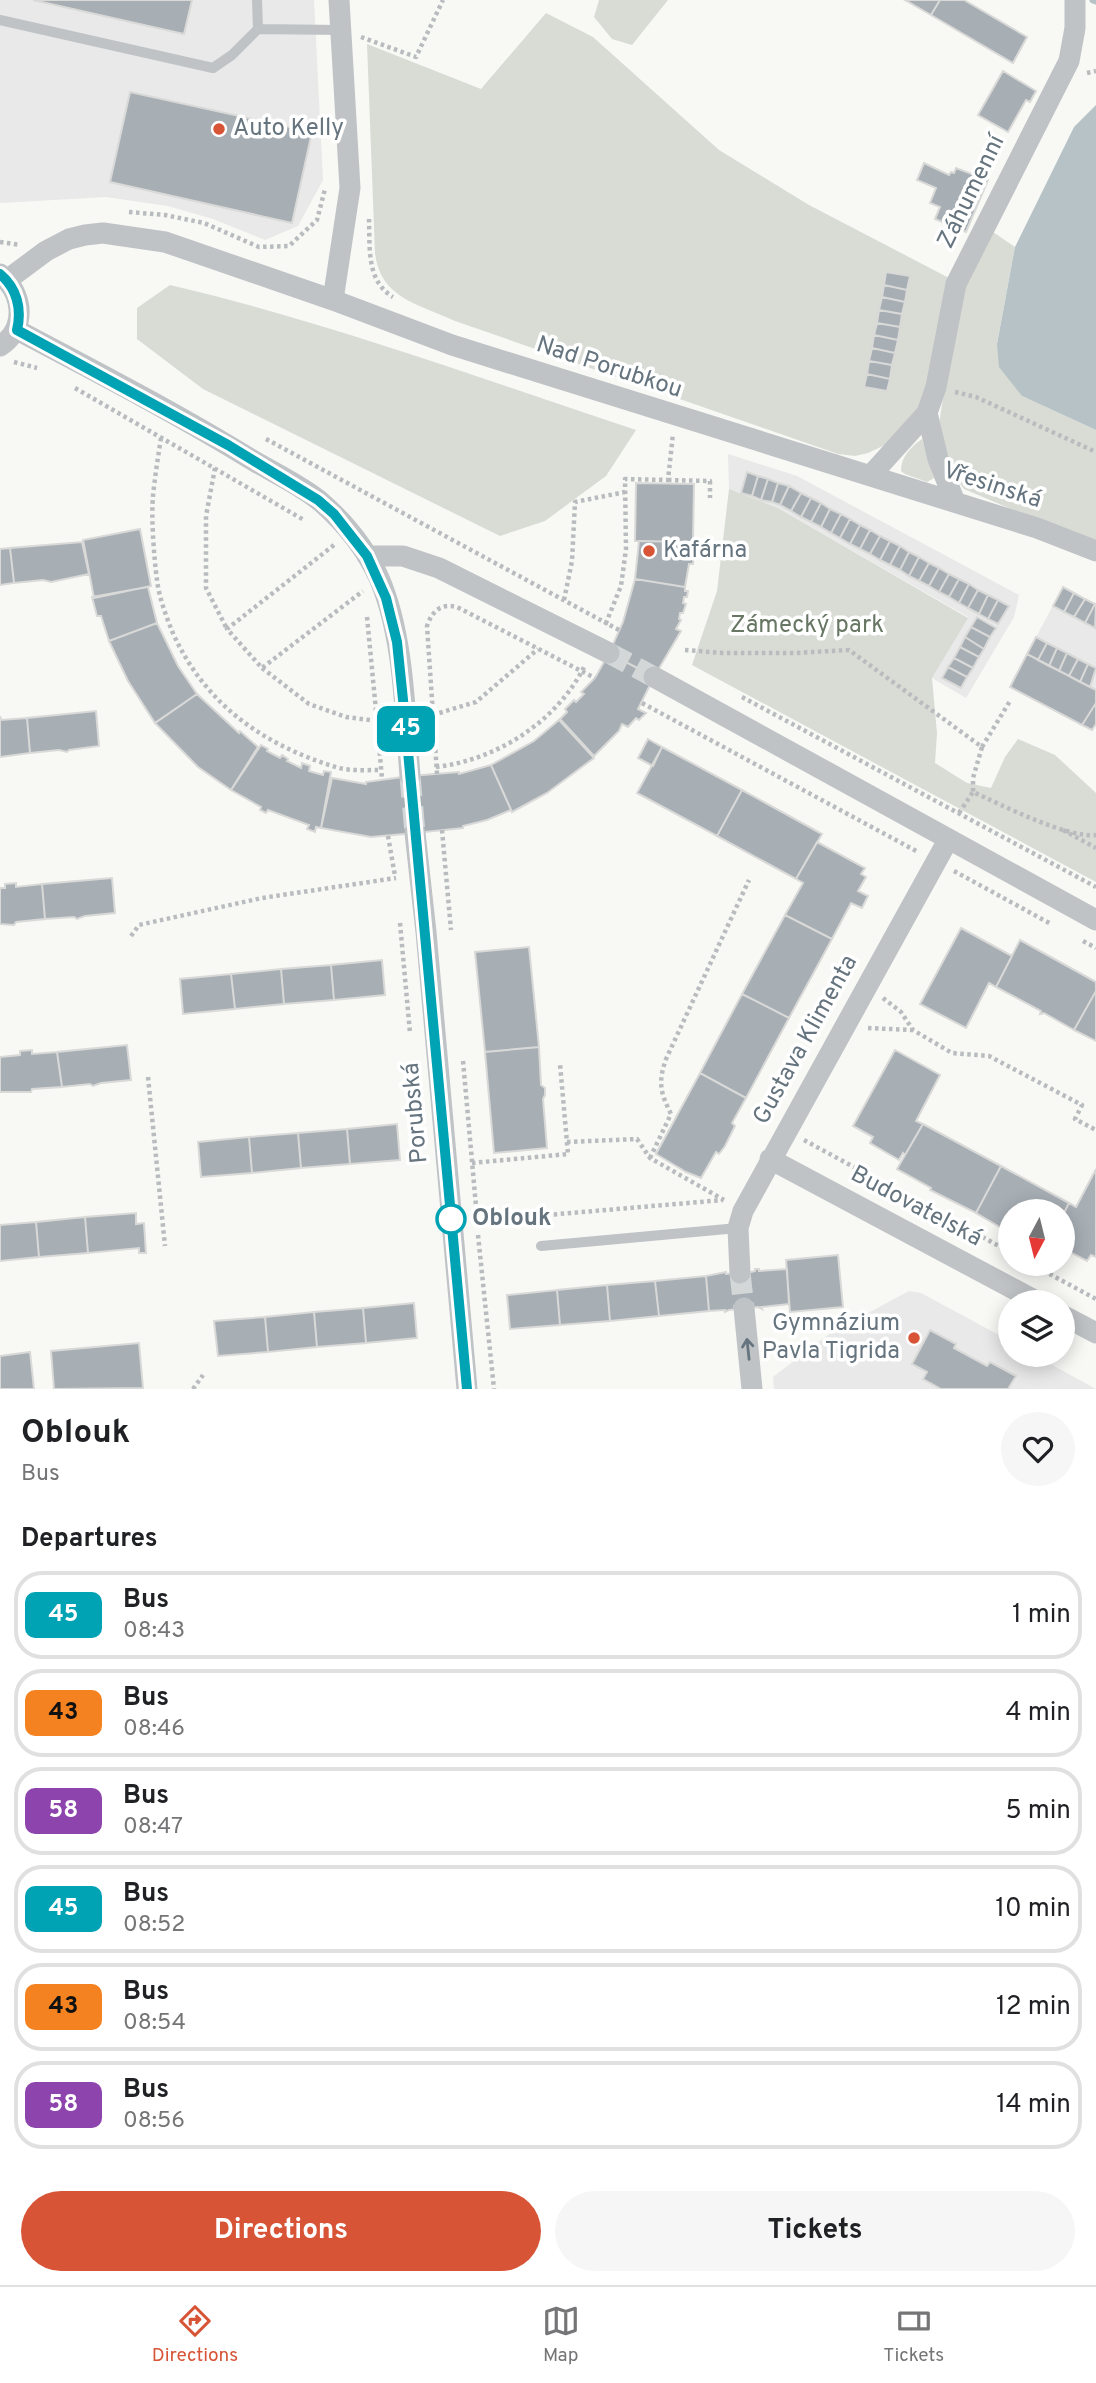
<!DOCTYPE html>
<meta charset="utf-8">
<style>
:root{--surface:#fff;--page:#f6f6f6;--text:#202124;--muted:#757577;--line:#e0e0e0;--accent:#d75436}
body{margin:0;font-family:Overpass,sans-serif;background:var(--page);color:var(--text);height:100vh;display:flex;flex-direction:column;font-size:26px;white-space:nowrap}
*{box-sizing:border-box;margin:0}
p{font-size:23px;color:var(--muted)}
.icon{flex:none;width:38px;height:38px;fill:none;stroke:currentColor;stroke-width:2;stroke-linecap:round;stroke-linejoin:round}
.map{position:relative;height:1389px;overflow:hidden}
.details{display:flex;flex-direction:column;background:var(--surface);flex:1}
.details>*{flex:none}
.badge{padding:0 14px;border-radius:10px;font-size:24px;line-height:46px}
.needle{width:46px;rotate:187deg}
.buttons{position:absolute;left:998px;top:1199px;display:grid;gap:14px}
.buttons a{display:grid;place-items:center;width:77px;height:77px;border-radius:50%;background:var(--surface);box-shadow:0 4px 18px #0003;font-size:35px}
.map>.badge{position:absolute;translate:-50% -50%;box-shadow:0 0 0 4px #fff}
h2{padding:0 21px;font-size:26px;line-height:63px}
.round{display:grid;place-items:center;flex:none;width:74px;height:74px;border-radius:37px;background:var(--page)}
.head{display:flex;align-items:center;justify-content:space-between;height:119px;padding:0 21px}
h1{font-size:33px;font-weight:700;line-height:52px}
.button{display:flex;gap:14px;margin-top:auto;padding:14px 21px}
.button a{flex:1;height:80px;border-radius:42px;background:var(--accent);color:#fff;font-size:28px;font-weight:700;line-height:80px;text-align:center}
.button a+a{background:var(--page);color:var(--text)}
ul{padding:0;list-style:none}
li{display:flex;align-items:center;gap:21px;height:88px;margin:0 14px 10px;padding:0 7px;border:4px solid var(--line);border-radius:28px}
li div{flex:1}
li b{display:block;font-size:26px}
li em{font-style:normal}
li .badge{min-width:77px;font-weight:700;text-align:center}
.tab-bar{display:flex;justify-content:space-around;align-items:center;height:98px;border-top:2px solid var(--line);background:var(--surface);font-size:19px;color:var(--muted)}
.tab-bar a{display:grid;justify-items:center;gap:4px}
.tab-bar .on{color:var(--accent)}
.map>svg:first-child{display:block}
.built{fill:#e8e9e8}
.green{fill:#d8dcd5}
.water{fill:#b6c2c6}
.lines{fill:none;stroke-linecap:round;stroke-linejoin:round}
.stream{stroke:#b6c2c6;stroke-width:7}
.building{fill:#a7aeb4;stroke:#d9d9d8;stroke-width:2}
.minor-tunnel{stroke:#d3d7d7;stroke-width:21;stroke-dasharray:21 10;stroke-linecap:butt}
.path{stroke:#b9bcbe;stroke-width:4.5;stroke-dasharray:3.5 3.5;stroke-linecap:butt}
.service{stroke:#bfc3c6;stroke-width:10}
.minor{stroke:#bfc3c6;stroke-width:21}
.oneway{stroke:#65747e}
.line-casing{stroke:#fff;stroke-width:16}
.line{stroke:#00a3b4;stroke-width:10}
.poi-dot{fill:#d75436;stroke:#fff;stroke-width:2.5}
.stop-dot{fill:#fff;stroke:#00a3b4;stroke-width:3.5}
.labels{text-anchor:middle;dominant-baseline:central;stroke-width:7;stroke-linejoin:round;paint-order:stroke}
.poi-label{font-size:24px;fill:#65747e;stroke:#fff;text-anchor:start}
.street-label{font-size:24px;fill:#65747e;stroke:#fff}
.park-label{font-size:24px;fill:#677763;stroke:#fff}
.stop-label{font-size:24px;font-weight:bold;fill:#65747e;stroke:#fff;text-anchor:start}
</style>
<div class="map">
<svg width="1096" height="1389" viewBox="0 0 1096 1389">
<rect width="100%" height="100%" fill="#f8f8f5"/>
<path class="built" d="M0,0H314L323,180L298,226L265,240L213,219L168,206L106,197L0,203Z
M728,454L797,476L1019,595L1014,617L966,698L932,678L968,617L778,508L729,489Z
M1063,587L1096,605V690L1027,654Z
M909,1291L921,1293L1010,1341V1354L1034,1355L1096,1389H774L773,1377L829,1334Z"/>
<path class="green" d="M599,0H668L632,45L612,39L594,17Z
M546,13L593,37L719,150L809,205L951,279L933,368L917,415L885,445L868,453L855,456L838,454L455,321C418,304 380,298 375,253L367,44L481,89Z
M990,230L1015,247L997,343L1022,396L1096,430V545L964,489L948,467L938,432L942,404L963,292Z
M170,285C328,322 482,379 636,430L606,476L545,521L500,536L203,389L137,339V308Z
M922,439L934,478L927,482L905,474L901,471C901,456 911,447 922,439Z
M729,489L778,508L968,618L932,678L937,733L935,763L967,783L991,788L1005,757L1018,739L1055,755L1096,793V882L692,665L717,591Z"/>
<path class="water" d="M1096,105V430L1022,396L999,367L997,344L1015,247L1074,127Z"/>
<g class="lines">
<path class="stream" d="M1093,0L1096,1"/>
</g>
<path class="building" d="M33,0H192L184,34Z
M905,0H940L931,15Z
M940,0H964L1027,37L1013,63L931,15Z
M1003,71L1036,91L1030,102L1026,100L1008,132L978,115Z
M130,92L312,132L292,223L110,182Z
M924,163L949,175L951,172L954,173L956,168L988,180L966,232L935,219L940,207L930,203L936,188L917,180Z
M886,272L910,276L907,290L884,285Z
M884,285L907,290L905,302L882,297Z
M882,297L905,302L902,314L879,310Z
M879,310L902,314L900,327L877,323Z
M877,323L900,327L898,340L874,335Z
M874,335L898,340L895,353L872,348Z
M872,348L895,353L892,365L869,361Z
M869,361L892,365L890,379L867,374Z
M867,374L890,379L887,391L864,387Z
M747,472L758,476L752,496L741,493Z
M758,476L768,479L761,500L752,496Z
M768,479L778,483L772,502L761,500Z
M636,483L694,484L693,542L635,541Z
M778,483L789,486L780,505L772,502Z
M789,486L801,493L791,511L780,505Z
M801,493L811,498L801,517L791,511Z
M811,498L821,503L811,522L801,517Z
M821,503L830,509L821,527L811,522Z
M830,509L841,514L831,533L821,527Z
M841,514L850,519L840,538L831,533Z
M850,519L860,525L850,544L840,538Z
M860,525L870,530L860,549L850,544Z
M140,529L151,586L94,598L83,540Z
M870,530L880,536L870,554L860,549Z
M880,536L890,541L880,560L870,554Z
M639,541L695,542L693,564H689L685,587L635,579Z
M890,541L900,546L890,565L880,560Z
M82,542L89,574L51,582L43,580L14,583L10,548Z
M900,546L909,552L900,570L890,565Z
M10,548L14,583L0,585V549Z
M909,552L919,557L909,576L900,570Z
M919,557L929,563L919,581L909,576Z
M929,563L939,568L929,586L919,581Z
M939,568L949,574L939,592L929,586Z
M949,574L959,579L949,597L939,592Z
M635,579L685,587V591H688L687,597H684L683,603L686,604L683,613H680L679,619L681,620L676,629L681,631L654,677L609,653L623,622Z
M959,579L969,584L959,603L949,597Z
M969,584L978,590L968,608L959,603Z
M148,587L157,623L109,641L101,616H97L92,597Z
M1063,587L1074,593L1064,612L1053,606Z
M978,590L988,595L979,614L968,608Z
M1074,593L1085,599L1074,617L1064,612Z
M988,595L998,600L988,619L979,614Z
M1085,599L1095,604L1085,623L1074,617Z
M998,600L1009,606L998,624L988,619Z
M1095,604L1096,605L1095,628L1085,623Z
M977,617L996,628L990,637L971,627Z
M157,623L178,666L197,694L155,723L128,681L109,641Z
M971,627L990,637L984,649L965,637Z
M965,637L984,649L979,657L960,647Z
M1036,637L1047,643L1038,660L1027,654Z
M1047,643L1057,648L1049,666L1038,660Z
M960,647L979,657L973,668L954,658Z
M1057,648L1067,653L1059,671L1049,666Z
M609,653L654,677L638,709L646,713L639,720L636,718L628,727L622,724L619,731L594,756L560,719L567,712L565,709L574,700L576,702L584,694L581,692L595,678Z
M1067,653L1078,659L1069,676L1059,671Z
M1027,654L1096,690V703L1082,725L1010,687Z
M954,658L973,668L967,677L948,667Z
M1078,659L1088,664L1080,682L1069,676Z
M1088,664L1096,668L1090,687L1080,682Z
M948,667L967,677L961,688L942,678Z
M197,694L239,733L240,731L258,747L231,790L198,767L155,723Z
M1096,703V724L1092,730L1082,725Z
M96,711L99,746L69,750L67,752L59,750L30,753L27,718Z
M0,716L1,720L27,718L30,753L0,757Z
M559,720L594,758L547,793L512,812L491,765L534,741Z
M648,739L662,747L653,766L638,758Z
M261,745L268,749L267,751L280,758L282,755L288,759L287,761L301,768L302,763L310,766L309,771L323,775L324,771L331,772L321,828L316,827L315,832L307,829L309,825L268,810L266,813L260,810L261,807L231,790Z
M662,747L742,790L717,836L637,793Z
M491,765L511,810L487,820L463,826V828L415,833L410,776L459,772V774Z
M410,776L415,833L371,837L321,828L332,778L366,784V782Z
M742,790L822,834L796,879L717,836Z
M817,842L865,868L861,874L866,877L858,891L868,896L862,908L851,903L832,939L785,915L803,883L796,879Z
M112,878L115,913L85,916L77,919L74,917L45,919L42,884Z
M16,883V887L42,884L45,919L16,922L14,925L0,924V888H5V884Z
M785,915L832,939L789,1018L742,994Z
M961,928L1012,956L996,987L989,983L966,1028L920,1004Z
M1020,940L1096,982V991L1074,1030L1044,1013L1040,1014L1041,1011L996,987Z
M529,947L539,1047L485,1052L475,952Z
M382,960L385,995L334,1000L331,965Z
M331,965L334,1000L284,1004L281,969Z
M281,969L284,1004L235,1009L231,974Z
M231,974L235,1009L183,1014L180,979Z
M1096,991V1041L1074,1030Z
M742,994L789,1018L746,1098L700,1073Z
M127,1045L131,1080L101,1083L93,1086L90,1084L62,1087L57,1052Z
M539,1047L541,1085L545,1088V1095L543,1099L547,1148L494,1153L485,1052Z
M32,1050V1054L57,1052L62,1087L32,1089L31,1092H0V1057L20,1055V1051Z
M895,1050L940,1075L916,1121L923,1124L905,1155L903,1153L899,1160L870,1143L873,1137L853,1126Z
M700,1073L746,1098L732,1123L735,1126L725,1146L719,1154L716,1152L701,1178L686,1172L656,1154Z
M397,1124L400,1160L350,1164L347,1129Z
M923,1124L1001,1166L976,1213L930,1190L931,1188L897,1169Z
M347,1129L350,1164L301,1168L298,1133Z
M298,1133L301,1168L252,1173L249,1137Z
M249,1137L252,1173L201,1177L198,1142Z
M1001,1166L1069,1203L1062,1217V1211H1010V1233L976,1213Z
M1096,1169V1257L1091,1255L1087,1261L1062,1248V1217L1069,1203L1076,1207Z
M136,1213V1224L144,1223L146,1253H139V1248L88,1253L85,1217Z
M85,1217L88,1253L39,1257L36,1222Z
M36,1222L39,1257L0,1261V1225Z
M838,1255L843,1307L790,1312L786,1260Z
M755,1269H759V1271L787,1269L789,1304L761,1307L762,1309L758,1307L729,1310L725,1312V1310L709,1311L706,1276L726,1272V1274L751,1272L755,1271Z
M706,1276L709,1311L659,1316L655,1281Z
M655,1281L659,1316L610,1321L607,1285Z
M607,1285L610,1321L560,1325L557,1290Z
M557,1290L560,1325L510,1329L507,1295Z
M414,1303L417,1338L366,1343L363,1308Z
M363,1308L366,1343L317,1347L314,1312Z
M314,1312L317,1347L268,1352L265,1317Z
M265,1317L268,1352L218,1356L214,1321Z
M930,1330L956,1344L954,1348L987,1366L990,1362L1016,1376L1008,1389H941L923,1379L927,1372L912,1364Z
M139,1343L143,1388L54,1389L51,1351Z
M30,1352L34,1389H0V1356Z"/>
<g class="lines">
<path class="minor-tunnel" d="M609,653L654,677
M410,776L415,833
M740,1273L744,1308"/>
<path class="path" d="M361,37L416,57L443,0
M1087,73L1096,71
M129,212L165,215L204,223L259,247L289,246L317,220L325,189
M369,219C370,247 366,281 393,297
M0,242L20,245
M14,362L37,368
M75,388L304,520
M955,392L976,397L1096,452
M161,438C158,457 155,476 153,496C151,517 154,558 157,580C159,597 166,616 172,631C204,704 264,746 339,768C352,771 368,770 381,770
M266,439L606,623L604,626
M215,468L206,516V588L227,629
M668,480L710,481V498
M334,545L227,629L262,668L363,591
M564,600L572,561L575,502L625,492
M367,617L377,721L386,720
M619,630L606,623L621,586L626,549L625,479L668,480L673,434
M685,650L723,653H795L849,650L982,747L973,778V792
M262,668L309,704L346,717L377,721L382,779
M742,697L1096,887
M642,703L918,852
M426,717L476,702L538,649
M982,747L1010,701
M436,767C497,760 558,721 585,665
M437,774L427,626C432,611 441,603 457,607L595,678
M959,813L973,792C1002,805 1066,838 1096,835
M442,830L451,930
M1063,830L1096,848
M388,836L395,876
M954,871L1051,924
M400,923L410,1033
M131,936L139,925L262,898L396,878
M1083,941L1096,948
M883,998L901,1012L913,1030L952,1053L989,1056L1082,1105L1075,1119L1096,1130
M868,1028L912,1030
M463,1061L476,1206
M148,1077L165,1246
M804,1140L1010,1252
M567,1142L637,1139L650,1158L724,1200
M650,1158L671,1114C660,1092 658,1082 666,1059L749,880
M472,1163L568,1154L560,1064
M477,1221L723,1200
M478,1235L494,1389
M1031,1264L1096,1299
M193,1389L203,1375"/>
<path class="service" d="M257,0L258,29
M0,20L213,68L232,55L258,29L340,30
M541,1246L738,1228"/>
<path class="minor" d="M0,274C24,294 27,329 0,346
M7,280L46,251L69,239L85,235L103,233L165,242L333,300L452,345L1037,528L1096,551
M333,300L350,188L339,0
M17,330C95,371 174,412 249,458C272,472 301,485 321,502C345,523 366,549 379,578C404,635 405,714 410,776
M927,413L938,459L955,502
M871,475L927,413L936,387L956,284L1069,61L1075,28V0
M367,556H403L439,568L609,653
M654,677L1096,920
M415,833L426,932L467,1389
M770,1159L1038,1302
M740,1273L738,1228L743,1211L948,840
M744,1308L752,1389
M1062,1315L1096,1333"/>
</g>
<defs><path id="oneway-shaft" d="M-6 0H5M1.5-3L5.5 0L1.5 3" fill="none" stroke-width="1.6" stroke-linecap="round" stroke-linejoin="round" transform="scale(1.75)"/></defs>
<use class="oneway" href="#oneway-shaft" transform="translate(748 1349) rotate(-96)"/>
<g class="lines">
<g class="line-casing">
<path id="line" d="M0,274C17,288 22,309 17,330L228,445L318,500L334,514L367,556L386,598L397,642L405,719L467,1389"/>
</g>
<use href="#line" class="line"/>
</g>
<g class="poi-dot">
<circle cx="219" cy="129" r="7"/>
<circle cx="649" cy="551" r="7"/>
<circle cx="914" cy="1338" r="7"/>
</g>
<circle class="stop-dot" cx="451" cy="1219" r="14"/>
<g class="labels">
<g class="poi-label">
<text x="233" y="129">Auto Kelly</text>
<text x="663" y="551">Kafárna</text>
<text x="900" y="1324" text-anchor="end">Gymnázium<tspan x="900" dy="28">Pavla Tigrida</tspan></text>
</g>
<g class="street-label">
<text transform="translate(972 192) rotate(-64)">Záhumenní</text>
<text transform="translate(609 368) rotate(18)">Nad Porubkou</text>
<text transform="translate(992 486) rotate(18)">Vřesinská</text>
<text transform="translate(806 1040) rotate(-61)">Gustava Klimenta</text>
<text transform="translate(416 1113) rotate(-95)">Porubská</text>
<text transform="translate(916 1207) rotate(28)">Budovatelská</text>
</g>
<g class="park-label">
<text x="807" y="626">Zámecký park</text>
</g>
<g class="stop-label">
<text x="472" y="1219">Oblouk</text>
</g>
</g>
</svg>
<div class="buttons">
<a><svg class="needle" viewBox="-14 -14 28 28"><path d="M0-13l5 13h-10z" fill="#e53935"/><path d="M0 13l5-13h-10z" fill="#757577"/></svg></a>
<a><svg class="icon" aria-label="layers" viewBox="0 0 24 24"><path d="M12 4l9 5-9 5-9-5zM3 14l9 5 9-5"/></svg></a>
</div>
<b class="badge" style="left:406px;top:729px;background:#00a3b4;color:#fff">45</b>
</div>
<section class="details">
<div class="head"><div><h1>Oblouk</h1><p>Bus</p></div><a class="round"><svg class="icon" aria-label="heart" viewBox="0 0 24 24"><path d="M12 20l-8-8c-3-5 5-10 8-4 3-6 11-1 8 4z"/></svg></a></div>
<h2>Departures</h2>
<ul>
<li><span class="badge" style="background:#00a3b4;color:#fff">45</span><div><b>Bus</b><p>08:43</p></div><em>1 min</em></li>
<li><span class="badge" style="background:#f58220;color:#111">43</span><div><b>Bus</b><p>08:46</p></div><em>4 min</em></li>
<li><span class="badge" style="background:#8e44ad;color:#fff">58</span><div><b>Bus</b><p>08:47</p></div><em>5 min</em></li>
<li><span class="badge" style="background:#00a3b4;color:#fff">45</span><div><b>Bus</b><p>08:52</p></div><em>10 min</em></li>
<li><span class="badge" style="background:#f58220;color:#111">43</span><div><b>Bus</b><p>08:54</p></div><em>12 min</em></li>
<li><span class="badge" style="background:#8e44ad;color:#fff">58</span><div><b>Bus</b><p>08:56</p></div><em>14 min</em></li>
</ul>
<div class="button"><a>Directions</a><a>Tickets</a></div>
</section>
<nav class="tab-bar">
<a class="on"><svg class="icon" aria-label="directions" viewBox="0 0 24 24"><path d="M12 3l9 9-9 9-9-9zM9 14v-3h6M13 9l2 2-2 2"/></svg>Directions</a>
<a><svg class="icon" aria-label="map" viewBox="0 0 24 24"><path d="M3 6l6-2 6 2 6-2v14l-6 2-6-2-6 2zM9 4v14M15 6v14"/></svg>Map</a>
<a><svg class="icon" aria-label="tickets" viewBox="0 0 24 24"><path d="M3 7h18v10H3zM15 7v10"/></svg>Tickets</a>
</nav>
